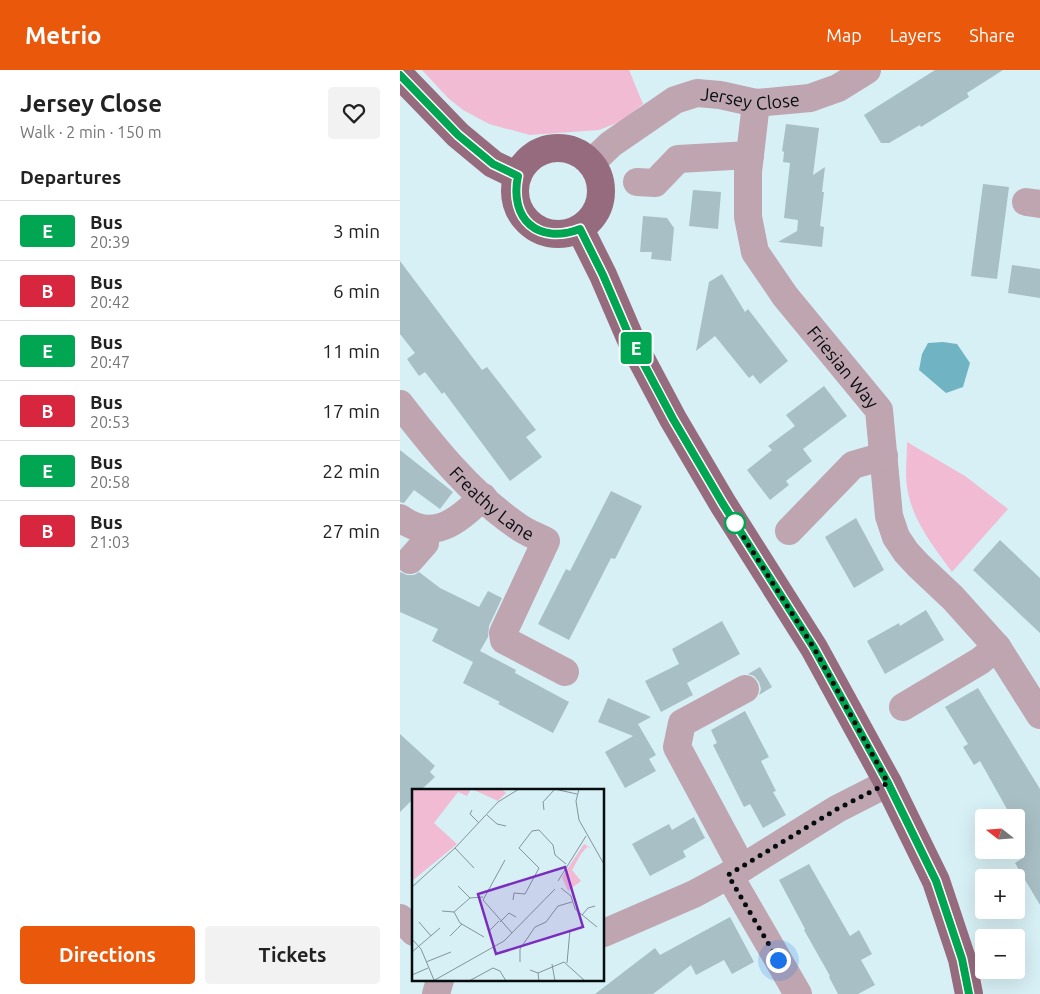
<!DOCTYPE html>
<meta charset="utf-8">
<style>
:root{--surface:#fff;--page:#f2f2f2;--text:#222;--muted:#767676;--line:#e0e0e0;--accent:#ea580c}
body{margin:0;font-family:Ubuntu,sans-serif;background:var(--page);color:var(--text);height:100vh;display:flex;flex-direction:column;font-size:19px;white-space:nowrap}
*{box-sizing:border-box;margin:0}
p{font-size:16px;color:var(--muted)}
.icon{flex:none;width:28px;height:28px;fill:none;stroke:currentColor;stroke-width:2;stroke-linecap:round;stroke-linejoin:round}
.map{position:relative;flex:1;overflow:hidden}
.sheet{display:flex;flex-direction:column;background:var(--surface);width:400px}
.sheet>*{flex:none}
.badge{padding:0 10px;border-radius:4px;font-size:18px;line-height:32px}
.needle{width:32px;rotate:287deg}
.fabs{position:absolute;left:575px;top:739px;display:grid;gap:10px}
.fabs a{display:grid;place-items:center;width:50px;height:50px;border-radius:5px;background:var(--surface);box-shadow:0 5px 20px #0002;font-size:25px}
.you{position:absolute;width:25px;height:25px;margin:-12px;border:4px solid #fff;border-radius:50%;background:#1a73e8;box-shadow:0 0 0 8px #1a73e833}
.map>.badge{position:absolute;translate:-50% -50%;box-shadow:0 0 0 2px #fff}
h2{padding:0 20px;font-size:19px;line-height:45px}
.round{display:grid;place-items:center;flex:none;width:52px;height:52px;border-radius:5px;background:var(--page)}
.overview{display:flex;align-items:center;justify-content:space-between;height:85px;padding:0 20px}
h1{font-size:24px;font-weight:700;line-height:38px}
.button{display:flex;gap:10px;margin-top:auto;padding:10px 20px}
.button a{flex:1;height:58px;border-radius:5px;background:var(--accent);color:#fff;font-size:20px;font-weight:700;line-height:58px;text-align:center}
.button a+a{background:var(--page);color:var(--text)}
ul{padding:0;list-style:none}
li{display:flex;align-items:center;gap:15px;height:60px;padding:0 20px;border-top:1px solid var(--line)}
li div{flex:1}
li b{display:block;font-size:19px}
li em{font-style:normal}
li .badge{min-width:55px;font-weight:700;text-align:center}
header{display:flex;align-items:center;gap:30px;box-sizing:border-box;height:70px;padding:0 25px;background:var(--accent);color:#fff}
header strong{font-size:24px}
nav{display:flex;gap:28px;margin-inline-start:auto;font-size:18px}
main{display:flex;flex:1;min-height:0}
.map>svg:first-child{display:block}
.green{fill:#f1bbd3}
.water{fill:#70b4c3}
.building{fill:#a8bfc5}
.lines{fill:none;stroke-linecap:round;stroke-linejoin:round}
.minor{stroke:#bea5b0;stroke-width:28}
.major{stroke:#966b7e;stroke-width:28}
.line-casing{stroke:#fff;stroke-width:11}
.line{stroke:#00a651;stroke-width:8}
.walk{stroke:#060d0f;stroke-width:5;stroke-dasharray:0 9}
.stop-dot{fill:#fff;stroke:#00a651;stroke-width:2.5}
.labels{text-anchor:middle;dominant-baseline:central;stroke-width:5;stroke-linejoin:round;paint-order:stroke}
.street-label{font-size:18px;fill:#060d0f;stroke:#fff}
.inset-road{fill:none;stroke:#839599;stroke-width:1}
.view{fill:#7b2cbf;fill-opacity:0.15;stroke:#7b2cbf;stroke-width:2.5}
.inset-edge{fill:none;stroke:#060d0f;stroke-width:2.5}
</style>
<header>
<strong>Metrio</strong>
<nav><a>Map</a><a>Layers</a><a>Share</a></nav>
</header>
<main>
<section class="sheet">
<div class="overview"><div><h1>Jersey Close</h1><p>Walk · 2 min · 150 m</p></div><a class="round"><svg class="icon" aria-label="heart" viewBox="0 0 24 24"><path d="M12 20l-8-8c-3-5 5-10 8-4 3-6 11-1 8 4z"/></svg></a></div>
<h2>Departures</h2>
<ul>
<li><span class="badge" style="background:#00a651;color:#fff">E</span><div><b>Bus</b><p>20:39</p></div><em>3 min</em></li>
<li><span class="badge" style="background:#d7263d;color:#fff">B</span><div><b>Bus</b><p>20:42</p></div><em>6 min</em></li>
<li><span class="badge" style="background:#00a651;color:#fff">E</span><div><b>Bus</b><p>20:47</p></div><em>11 min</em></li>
<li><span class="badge" style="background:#d7263d;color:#fff">B</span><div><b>Bus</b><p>20:53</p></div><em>17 min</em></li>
<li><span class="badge" style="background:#00a651;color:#fff">E</span><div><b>Bus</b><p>20:58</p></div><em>22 min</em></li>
<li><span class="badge" style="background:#d7263d;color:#fff">B</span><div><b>Bus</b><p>21:03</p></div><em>27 min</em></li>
</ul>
<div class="button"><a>Directions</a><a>Tickets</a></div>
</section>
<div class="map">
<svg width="640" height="924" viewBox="0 0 640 924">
<rect width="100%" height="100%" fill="#d7f0f5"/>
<path class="green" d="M22,0H229L243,34L222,51L199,60L130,65L89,54L63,40L48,28Z
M507,372L565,406L608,439L552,502C531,473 507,444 506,406C506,395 507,383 507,372Z"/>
<path class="water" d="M543,272L557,274L570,293L563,317L546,323L519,300L522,284L528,273Z"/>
<path class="building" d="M535,0H603L567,23L569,27L521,57L520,55L489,73H481L464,45Z
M386,54L419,58L413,105L425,97L422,122H424L420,156L424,157L422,177L378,172L397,161L398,150L384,148L390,93L383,92L384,82L382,81Z
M583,114L609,117L597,209L571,206Z
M293,120L321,122L318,159L289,156Z
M243,146L267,148L274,158L271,191L251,189L252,182H240Z
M0,191L82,300L87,297L136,360L126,367L142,387L110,411L44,322L42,324L25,302L19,306L7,289L15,283L0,264Z
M612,195L640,199V228L608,223Z
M322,204L345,242L348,239L388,291L360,314L353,305L349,308L315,266L296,281L309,212Z
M424,316L447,346L403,379L412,391L386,411L389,415L370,430L347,400L372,380L368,376L395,356L386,345Z
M0,380L53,422L40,439L14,420L4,433L0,432Z
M211,421L242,436L215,489L211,488L169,570L138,554L166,499L170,501Z
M456,448L484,500L454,518L425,467Z
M600,470L640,508V563L573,500Z
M0,502L7,505H14L19,502L40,518L79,537L88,521L102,528L89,556L88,567L80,581L116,600L115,603L169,632L153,663L98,634L100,632L63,613L73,592L32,571L38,559L0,542Z
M526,540L544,570L485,604L467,571L499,553L500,556Z
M322,551L340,584L287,613L293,625L261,642L245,611L279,594L272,579Z
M360,597L372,617L359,625L361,619L359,612L354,606L348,604Z
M578,618L640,719V835L615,793L621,789L616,780V748H612L580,691L574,695L563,677L568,674L545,637Z
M208,628L251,647L238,654L256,685L249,689L256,701L225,718L205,682L233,666L198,652Z
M345,641L369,687L361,691L376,721L373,722L386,745L363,758L350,734L344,737L313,675L317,673L311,660Z
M0,664L35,696L30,702L35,707L21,720H14V728L0,742Z
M294,747L305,768L283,781L286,787L250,806L232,774L269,754L272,760Z
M409,794L450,866L459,860L472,884L461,890L475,915L458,924H438L429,907L430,906L404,860L405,859L379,810Z
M330,847L354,892L332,904L324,890L296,905L291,895L253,924H195L255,878L260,885Z"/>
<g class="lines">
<g class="minor">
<path id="s1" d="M356,33L348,102V147L355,182L385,226L479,340L489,446L496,467L506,482L518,495L553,528L597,577L640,645"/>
<path id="s2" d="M191,93L211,74L275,30L297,23L320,25L356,33L410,28L438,18L467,0"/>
<path d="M237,112L255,113L278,89L350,85"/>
<path d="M626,132L640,134"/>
<path id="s3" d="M0,334C34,378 70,423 116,455C125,462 136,466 146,471L103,563L104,570L165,602"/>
<path d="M0,448C34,473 57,451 83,427"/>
<path d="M389,461L453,395L484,386"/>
<path d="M10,490L25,473V460"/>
<path d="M503,637L580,591L597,577"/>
<path d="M342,798L277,677L282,653L345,619"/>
<path d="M329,805L398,924"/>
<path d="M0,848L14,862"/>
<path d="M204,863L294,824L342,798L437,739L488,713"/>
<path d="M36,924L40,910"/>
</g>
<path class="major" d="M0,5L58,65L93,94L118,106
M115 121a43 43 0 1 1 86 0a43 43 0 1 1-86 0Z
M180,159L203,205L231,270L273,349L323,434L414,578L488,713L536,811L562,889L569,924"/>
</g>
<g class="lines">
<g class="line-casing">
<path id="line" d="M0,5L58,65L93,94L118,106C109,149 138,175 180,159L203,205L231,270L273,349L323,434L414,578L488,713L536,811L562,889L569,924"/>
</g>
<use href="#line" class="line"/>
<path class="walk" d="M335,453L332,449L414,578L488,713L437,739L328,805L378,890"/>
</g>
<circle class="stop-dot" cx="335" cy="453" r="10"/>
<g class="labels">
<g class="street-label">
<text stroke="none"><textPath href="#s2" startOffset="182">Jersey Close</textPath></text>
<text stroke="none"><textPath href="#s1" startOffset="295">Friesian Way</textPath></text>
<text stroke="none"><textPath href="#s3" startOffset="136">Freathy Lane</textPath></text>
</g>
</g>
<g transform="translate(12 719)">
<rect width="192" height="192" fill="#d7f0f5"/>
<path d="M0,0H59L55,7L46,3L22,34L45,55L0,92ZM60,0H90L94,4L86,12ZM172,55L179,59L175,58L169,65L160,81L169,92L156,102L150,88Z" fill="#f1bbd3"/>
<path class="inset-road" d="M142,0L165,5M167,0L164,12L167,31L193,77M60,21L58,25L67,34M132,21L131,13L143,0M75,26L85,35L94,37M43,59L62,79M93,71L71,111L100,144M146,92L174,47M46,97L58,109M0,98L43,59L86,13L107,0M149,99L159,107L163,120L185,138M101,111L102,104L113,105L127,79L107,59L120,42L127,41L141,56L143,66L154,75M30,122L42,123L58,109L71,108M42,123L48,134L72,148M170,126L176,119L183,117M7,133L19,147M88,133L97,124L104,128M76,143L87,132M38,147L50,135M0,150L9,160L22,191M0,163L28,139M14,173L39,163M108,173V160L123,138L134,133L146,117L160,113M155,174L158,141M140,175L143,192M118,181L126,184L127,192M126,184L152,173L173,192M0,186L16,179M21,192L92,152L143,100M57,192L81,179L88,182L94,192"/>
<path class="view" d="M153,78L171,138L84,165L66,105Z"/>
<rect width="192" height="192" class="inset-edge"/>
</g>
</svg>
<div class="fabs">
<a><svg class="needle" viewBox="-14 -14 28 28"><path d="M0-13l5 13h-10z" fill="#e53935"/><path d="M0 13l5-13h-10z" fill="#767676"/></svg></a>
<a>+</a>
<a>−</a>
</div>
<div class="you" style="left:378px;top:890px"></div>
<b class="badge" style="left:236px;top:278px;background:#00a651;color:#fff">E</b>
</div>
</main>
